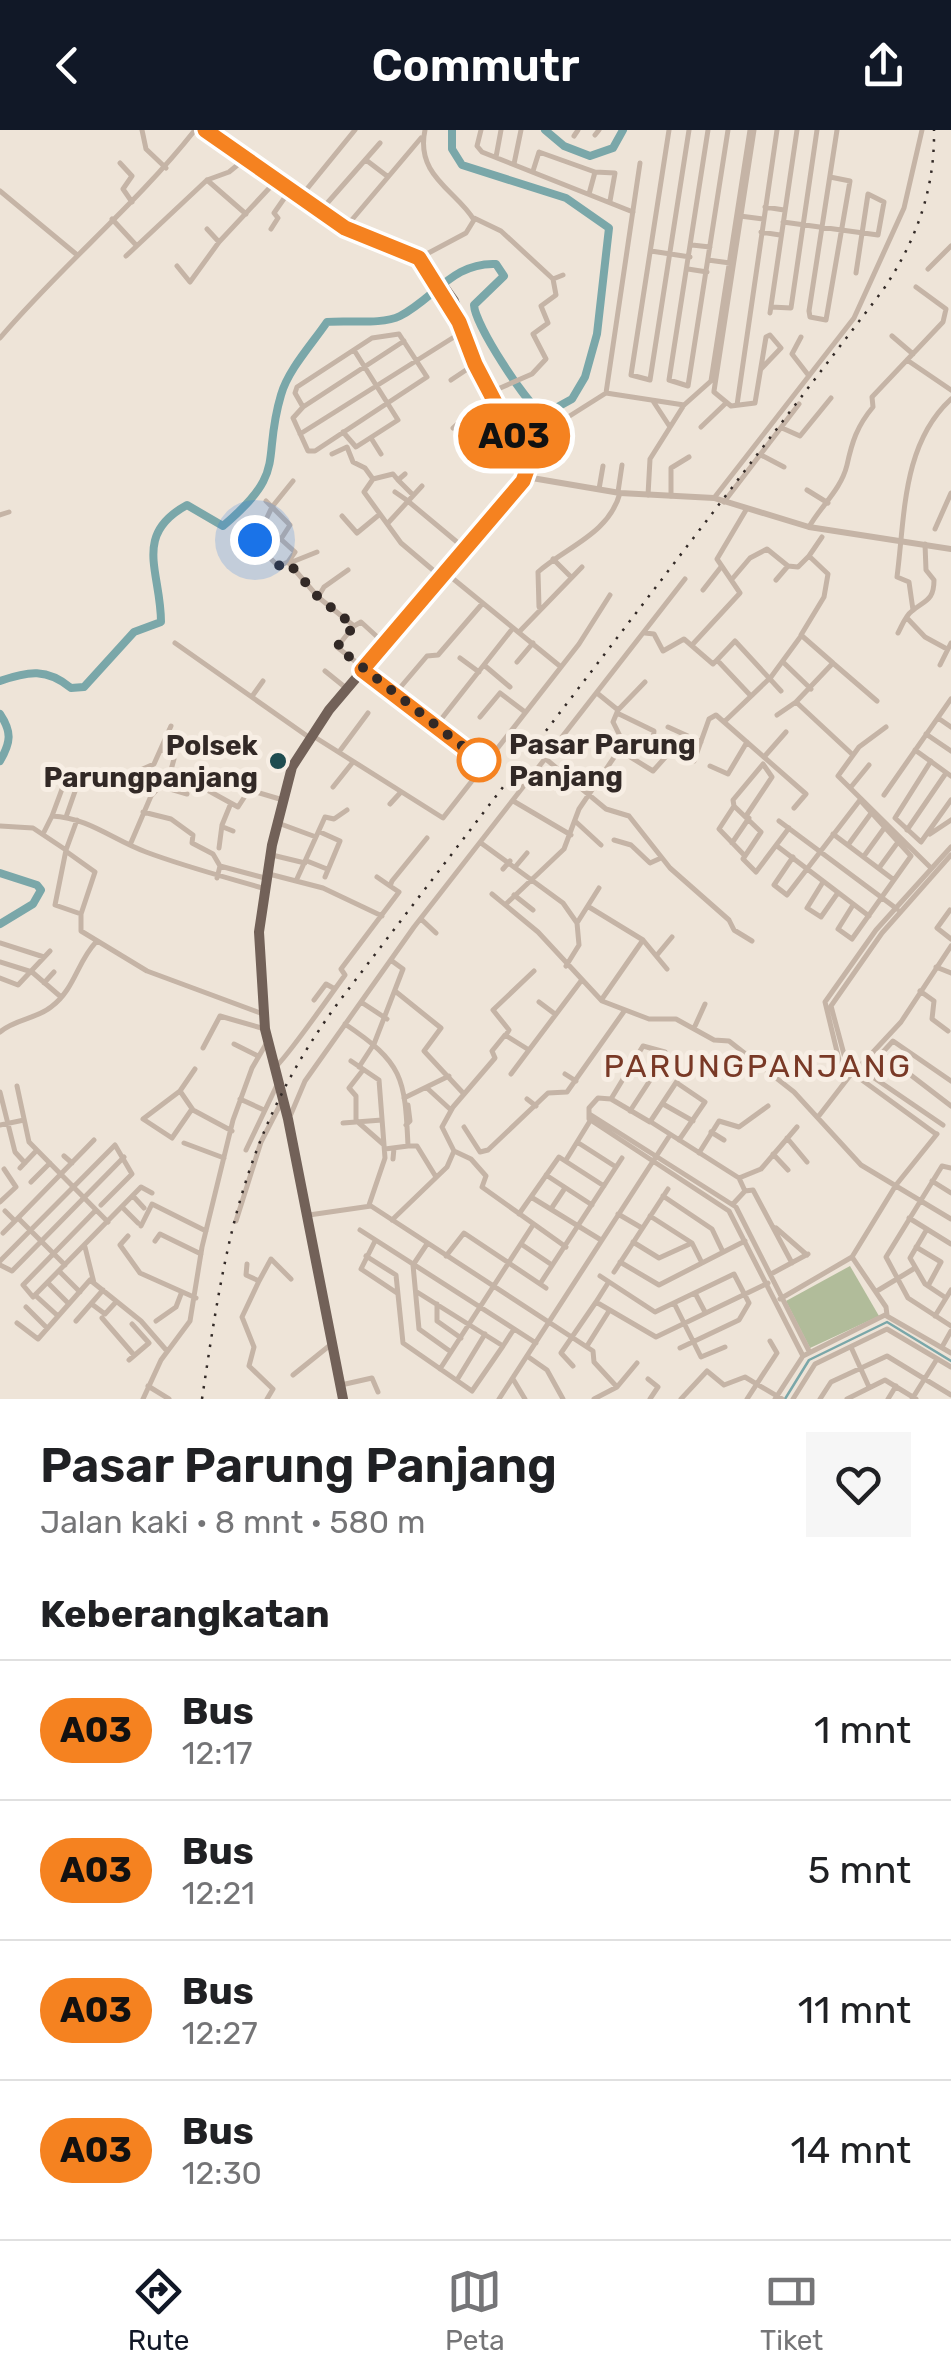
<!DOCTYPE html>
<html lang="id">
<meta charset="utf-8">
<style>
:root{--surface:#fff;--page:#f6f6f6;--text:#202124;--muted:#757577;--line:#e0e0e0;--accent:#111827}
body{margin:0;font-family:Rubik,sans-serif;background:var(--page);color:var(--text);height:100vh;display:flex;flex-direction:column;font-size:38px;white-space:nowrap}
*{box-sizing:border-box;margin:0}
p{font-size:32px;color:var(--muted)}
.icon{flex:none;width:55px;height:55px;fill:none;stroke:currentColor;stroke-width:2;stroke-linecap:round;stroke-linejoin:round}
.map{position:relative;height:1269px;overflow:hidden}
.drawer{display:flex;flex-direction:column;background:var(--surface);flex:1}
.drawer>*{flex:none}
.badge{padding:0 20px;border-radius:32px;font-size:35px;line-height:65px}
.you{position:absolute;width:50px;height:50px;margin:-25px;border:8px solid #fff;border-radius:50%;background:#1a73e8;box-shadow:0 0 0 15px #1a73e833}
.map>.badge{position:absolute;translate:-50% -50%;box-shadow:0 0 0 5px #fff}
h2{padding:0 40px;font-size:38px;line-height:90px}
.round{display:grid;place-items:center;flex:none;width:105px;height:105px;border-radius:0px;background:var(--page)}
.overview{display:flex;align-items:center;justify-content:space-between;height:170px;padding:0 40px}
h1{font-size:48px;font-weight:600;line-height:75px}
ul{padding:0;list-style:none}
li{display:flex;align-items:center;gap:30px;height:140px;padding:0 40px;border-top:2px solid var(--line)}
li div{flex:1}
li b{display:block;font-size:38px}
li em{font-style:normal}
li .badge{min-width:110px;font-weight:700;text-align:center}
header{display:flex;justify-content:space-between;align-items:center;height:130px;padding:0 40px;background:var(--accent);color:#fff;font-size:45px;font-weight:600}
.tab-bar{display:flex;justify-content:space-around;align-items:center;height:140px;border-top:2px solid var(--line);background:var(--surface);font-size:28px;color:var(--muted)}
.tab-bar a{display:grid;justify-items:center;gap:5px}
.tab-bar .selected{color:var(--accent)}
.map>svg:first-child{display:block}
.garden{fill:#b1bc9a}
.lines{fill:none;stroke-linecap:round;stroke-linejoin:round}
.stream{stroke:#7aa7a9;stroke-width:2.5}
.river{stroke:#7aa7a9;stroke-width:8}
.minor{stroke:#c5b4a6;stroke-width:5}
.tertiary{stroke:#c5b4a6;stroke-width:6}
.primary{stroke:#726158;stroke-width:10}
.rail{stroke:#322926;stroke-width:2.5;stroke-dasharray:2.5 8;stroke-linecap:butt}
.line-casing{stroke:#fff;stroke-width:22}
.line{stroke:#f58220;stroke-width:15}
.walk{stroke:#322926;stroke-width:10;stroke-dasharray:0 18}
.stop-dot{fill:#fff;stroke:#f58220;stroke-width:5}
.poi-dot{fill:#1f4c4f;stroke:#f7eee4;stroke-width:4}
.labels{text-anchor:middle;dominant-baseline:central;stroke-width:10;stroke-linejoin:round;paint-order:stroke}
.stop-label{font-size:28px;font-weight:bold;fill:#322926;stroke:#f7eee4;text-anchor:start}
.poi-label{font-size:28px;font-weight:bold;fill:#322926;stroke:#f7eee4;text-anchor:end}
.quarter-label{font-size:32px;letter-spacing:2.5px;fill:#793926;stroke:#f7eee4}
</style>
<header><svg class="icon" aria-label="back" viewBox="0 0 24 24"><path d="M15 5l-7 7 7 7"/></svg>Commutr<svg class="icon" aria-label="share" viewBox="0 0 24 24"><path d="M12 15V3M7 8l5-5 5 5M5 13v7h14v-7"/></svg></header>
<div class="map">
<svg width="951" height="1269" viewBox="0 0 951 1269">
<rect width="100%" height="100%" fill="#eee4d8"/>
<path class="garden" d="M850,1136L879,1186L810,1218L786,1171Z"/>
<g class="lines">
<path class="stream" d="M785,1269L809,1230L887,1192L951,1231"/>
<path class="river" d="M545,0L564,16L590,26L613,18L623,0
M0,551C28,541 47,538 71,558L84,557L134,502L161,492C161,442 132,405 187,375L223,396C289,340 261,332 281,265C288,240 312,214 327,192C348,190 382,195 400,186C435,168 453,132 496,134L504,146L474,175C475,195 526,273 543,285L572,269L585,247L597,204L609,98L566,68L462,35L452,19V0
M0,584C12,602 11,612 0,631
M0,743L37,755L41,760L33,774L0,794"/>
<path class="minor" d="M142,0L146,19L166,38
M481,0L477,16L482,22L633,82
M669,0L631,245L650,250L689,0
M708,0L669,250L688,256L728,0
M595,5L599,0
M574,6L578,0
M496,27L501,0
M366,30L387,46
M120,33L132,46L123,59L132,72
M514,34L521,0
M533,41L539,22L595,42L589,64
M595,42L615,43L610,71
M830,47L850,51L826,190L810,187L809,181L837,0
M207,50L246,84
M0,61L76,124
M302,65L355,0
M765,77L784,80
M322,79L380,13
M740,86L763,89
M474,88L501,101L553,149L563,145
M112,89L136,115
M783,92L878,105L884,72L868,64L856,143
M345,98L421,8
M207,99L219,112
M271,99L278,88L274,83L290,60
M761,102L780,105
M692,115L710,117
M651,121L690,127
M126,126L207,50L229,42L245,29
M421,127L466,103L474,90C457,61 415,46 425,0
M708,130L730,133
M177,136L190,152L219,112L275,52
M688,139L707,142
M928,139L951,116
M771,177L791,178L817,0
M770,183L797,0
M399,204L427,247L315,321H308L293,288L303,277L295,263L297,257L372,208Z
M892,206L913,224
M801,207L792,224L809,246
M0,208C62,135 136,75 195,0
M907,230L951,260
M451,250L475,234
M714,261L754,0
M491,262L532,244L546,229L533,204L548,193L541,176L556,165L553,149
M714,262L731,276L755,273L766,207L770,205L781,218L761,239
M606,263L640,33
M653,271L670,297
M737,275L777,0
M303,277L404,211
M701,297L725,274
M453,298L465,287L475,291L496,277
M782,298L800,306L831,268
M343,302L356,317L398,290L354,220
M300,304L462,202
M371,308L381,324
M519,318L606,263L684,275
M332,324L347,317L353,332L365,338L373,349L364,362L401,413L440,446
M761,325L784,337
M373,349L393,344L398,350L405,344
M398,350L413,365
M599,359L603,336
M807,360L828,373
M395,362L408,371
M618,362L622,335
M648,365L650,329L684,275L711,251L750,0
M671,366V338L689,327
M714,368L854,188L904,78L922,0
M266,371L272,377L255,413L278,436L288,432
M409,372L463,417
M724,372L799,274
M0,385L9,382
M342,386L357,403L380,384
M388,393L422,356
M809,397C820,377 841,360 847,335C852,312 857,296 873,277L872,267L943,192L946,179L916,157
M935,399L951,363
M822,407L809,426L828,444L824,467L801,505L833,533L796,572L853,625
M281,409L290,395L272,377L293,351
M259,417L274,403L295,422L288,432
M553,429L571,447
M288,432L318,467L354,496L361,492L384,513
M292,432L317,422
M446,443L561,537
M733,448L750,428L767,419L788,436
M776,450L788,436L798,437L809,426
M703,460L721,437
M318,467L324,457L348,440
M539,477L538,442C566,417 609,404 620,363
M913,480L909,452L897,447C905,386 902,314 951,269
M907,488L925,507L947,519
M354,496L337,517L486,635
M519,502L582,437
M645,503L654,504L663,521L684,509L713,534L717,530L750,565
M898,503C902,496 905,486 912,481C925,470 934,471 934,450L926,440L925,414
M175,513L310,608
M692,515L740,463L717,429L746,380
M460,528L479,542
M717,530L735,511L781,561
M517,532L533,513
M783,532L811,559
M834,534L877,571
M484,535L510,557
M940,535L951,513
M325,541L346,558
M253,565L263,551
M393,566L427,526L438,525L482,474
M618,580L645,552
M617,583L654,601L653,610
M777,585L796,572
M480,587L500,563L525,582
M938,588L951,597
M724,592L771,547L801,506
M435,597L513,498
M668,597L701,612
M886,597L859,617L838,646L930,737
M926,604L951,621
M313,606L443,688L579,514L610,465
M162,619L174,629L171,640L238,677L249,660L283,670
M619,620L653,641L670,622L694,631L709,589L716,585L806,664L794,678
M915,620L951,646
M339,622L368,583
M764,627L786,602
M547,630L606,679L629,686L670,738L729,790L734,800L752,811
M931,631L895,688L921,712L951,670
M710,636L728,644L747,612
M131,644L134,655L151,666L160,656L187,664
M333,657L353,632
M851,657L869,635
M884,665L951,569
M515,672L571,705
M390,674L401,662
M734,676L733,670L763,634L772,647L746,686
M143,682L171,689L193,705L192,713L213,724L220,736L217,748
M52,686L65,651
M66,687L79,650L116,659L127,646L154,634L171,596
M575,691L601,715
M779,691L897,779
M278,693L316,707
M0,696L33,698L66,720L55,775L81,784V801L147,841L263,884
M223,697L233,701
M907,700L946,643
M44,702L52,686C89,688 113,710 146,722C186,737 225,747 266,759
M320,702L340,711L325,747
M833,704L894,750
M930,704L951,690
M614,710L631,715L650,733L661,728
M481,713L563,773L577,793
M732,713L749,688
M130,715L151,666
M848,715L872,682
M777,716L869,786
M219,718L222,695L231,673
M66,720L77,690
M67,722L95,742L81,784
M272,725L305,733
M745,726L719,699L734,676L761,702L743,729L756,742L789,698
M864,726L885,697
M793,727L774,755L787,765L860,670L911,726L852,809L838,799L853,775
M307,731L327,739
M220,736L265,748
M516,736L527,723
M879,738L898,712
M503,739L510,731
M269,744L323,758L382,786
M377,747L390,756
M296,751L325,687L334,689L347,680
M823,752L807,778L821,787L837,764
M492,764L538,802L602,871L649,889H676L714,910L729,911L794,962L861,1035L951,1089
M514,765L533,780
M506,774L564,719L579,679L619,620L621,608L613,592L618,580L597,563
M589,777L643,810L667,839
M950,780L937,798L951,809
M421,789L436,803
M0,813L44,827
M657,825L672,807
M0,832L32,842L61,867
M566,836L579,815L577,793L599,758
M936,837L951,843
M0,848L18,855L50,821
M44,853L54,842
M395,861L441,898L424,921L464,964
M920,861L934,871L932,889L948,901
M602,869L643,810
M314,870L326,854L335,859
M361,872L387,889
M539,872L555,884
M345,894C403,933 405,947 408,1016L385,1019
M695,896L705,874
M0,902C15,889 36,889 51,877C75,859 77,832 96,812
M506,905L509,900L493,880L534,841
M234,914L258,926
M374,914L403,839L392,831
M203,918L220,886L265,899
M351,931L379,950L385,1028L369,1075
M860,936L901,892L951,816
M275,937C283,933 334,860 345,845L341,839L399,762L390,756L392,751L427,708
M359,937L372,917
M511,944L529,920
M565,944L576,951
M951,951L893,911L882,923L951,976
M677,953L705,972L679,1010
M17,956L29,1012L108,1092
M427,958L451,980
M180,961L193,980L232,1001
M0,962L15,1022L25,1033
M404,968L449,946
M240,969L264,980
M527,969L536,976
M611,969L643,916L665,922
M663,974L693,991
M192,979L172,1008L143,989L180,961L195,939
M630,981L662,932L683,942L650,992L611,969L598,968L589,978V989L729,1081L803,1226
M291,984L305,951L414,797L685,449
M591,985L736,1077L809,1221
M818,987L852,943
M356,992V966L349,958L363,940
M651,992L739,1048L745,1061L733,1074
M343,993L382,990
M359,993L383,1014
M0,995L24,990
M406,995L410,991L408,975
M943,995L845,928L831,876L882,803L951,725
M464,997L480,1022L488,1020L548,963L567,962L625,880
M711,1002L724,1010
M936,1004L840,934L825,872L876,800L951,717
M787,1008L807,1032
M577,1012L616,1037
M184,1013L224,1028
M408,1016H417L436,1047
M246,1020L277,955
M699,1023L719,991L739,997L768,976
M773,1024L788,1040
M64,1026L72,1033
M393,1029L394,1018
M566,1030L590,991
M20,1038L37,1020
M951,1038L942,1036L886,1127L908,1168L951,1196
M546,1045L592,1075
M739,1048L761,1039L797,997
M932,1051L951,1063
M31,1052L50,1033
M745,1061L753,1060L792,1133
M133,1066L144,1078
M663,1066L712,1099L723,1122
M531,1067L601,1110
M0,1072L16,1057L4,1039
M122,1077L138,1093
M551,1079L565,1058
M96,1080L23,1155L33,1167L141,1057L152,1063
M5,1081L15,1091
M519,1084L559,1027L604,1056
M618,1084L642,1098
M309,1085L371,1076L593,1221L594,1232L617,1257
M650,1086L692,1113L702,1133
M909,1088L951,1114
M392,1090L447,1037L454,1021
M236,1091L261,1012L281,973
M141,1096L152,1074L206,1101
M776,1098L807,1125
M927,1099L910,1128L925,1154L946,1168
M360,1100L536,1213
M3,1103L18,1088
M128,1106L120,1115L140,1143L196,1168
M155,1111L160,1104L201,1124
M375,1111L361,1139L397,1163
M633,1112L659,1128L692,1113
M427,1114L413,1135L419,1199L451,1222
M521,1114L552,1135
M85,1117L94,1153
M566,1117L482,1057L486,1046L471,1029L454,1021L442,997L453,977L495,928L492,921L505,905L529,920L581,851
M916,1117L941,1132L928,1156
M366,1126L396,1145L403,1213L472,1261L503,1216
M446,1126L464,1103L546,1158
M852,1127L886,1177L887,1185
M0,1131L115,1015L132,1044L101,1075
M620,1132L659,1155L745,1111
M247,1134L246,1145L259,1151L271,1129L291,1149
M0,1135L12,1141L124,1027
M65,1135L18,1088L94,1010
M59,1141L80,1162
M614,1142L668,1059
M771,1144L808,1124
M600,1146L655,1182L734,1144L749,1173L739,1190L680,1218
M259,1151L242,1187L254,1217L249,1236L273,1259L267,1269
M48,1153L69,1174
M608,1153L596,1172L656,1207L768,1153
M540,1154L622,1028
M877,1161L915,1138
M417,1162L503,1216L514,1199
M695,1163L705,1182
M36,1166L58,1186
M780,1169L852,1127L896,1055L937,1004
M674,1173L701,1227L725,1217
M437,1174V1191L461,1208
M93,1175L105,1184L116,1172
M26,1177L47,1198
M935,1186L951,1160
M102,1188L134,1225
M76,1191L103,1160
M156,1191L176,1177L181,1164
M17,1193L38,1209L90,1150L141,1191L167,1221
M587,1216L609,1181
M851,1217L869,1257
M942,1217L951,1201
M527,1226L547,1240L563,1269
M129,1230L149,1213L132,1194
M573,1236L561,1223L596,1172
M440,1239L533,1095
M293,1245L329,1216
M513,1249L525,1269
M648,1249L658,1257L650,1269
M457,1250L485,1204
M341,1255L372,1248L378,1262
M148,1256L169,1269
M143,1269L161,1230L190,1191L202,1117L233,990L252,938L266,914
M499,1269L670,1005
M594,1269L617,1257L637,1233
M681,1269L707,1241L724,1255L745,1247L782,1269
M747,1269L777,1223L770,1211
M775,1269L803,1226L885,1185L951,1223
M793,1269L815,1234L887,1199L951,1237
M820,1269L831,1252L887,1226L951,1265
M847,1269L885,1250L916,1269
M888,1269L896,1256
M912,1269L937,1229"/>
<path class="tertiary" d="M526,347L620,363L714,368L809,397L951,419"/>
<path class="primary" d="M205,0L345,98L425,130L454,171L475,234L527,340L523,351L329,580L292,637L272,715L259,802L265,899L288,989L343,1269"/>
<path class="rail" d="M202,1269C226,1108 243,999 344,865L883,160C916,111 935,60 934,0"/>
</g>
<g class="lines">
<g class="line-casing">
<path id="line" d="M205,0L345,98L419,128L459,192L475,234L519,318L527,340L523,351L362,540L486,635"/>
</g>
<use href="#line" class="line"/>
<path class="walk" d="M255,410L278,436L288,432L318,467L354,496L337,517L486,635L479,630"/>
</g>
<circle class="stop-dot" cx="479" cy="630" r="20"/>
<circle class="poi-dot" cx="278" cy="631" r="10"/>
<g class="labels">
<g class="stop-label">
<text x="509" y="614">Pasar Parung<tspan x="509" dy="32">Panjang</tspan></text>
</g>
<g class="poi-label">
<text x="258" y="615">Polsek<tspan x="258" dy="32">Parungpanjang</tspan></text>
</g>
<g class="quarter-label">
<text x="758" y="936">PARUNGPANJANG</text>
</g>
</g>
</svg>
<div class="you" style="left:255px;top:410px"></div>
<b class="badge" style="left:514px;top:306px;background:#f58220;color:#111">A03</b>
</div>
<section class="drawer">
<div class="overview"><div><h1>Pasar Parung Panjang</h1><p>Jalan kaki · 8 mnt · 580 m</p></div><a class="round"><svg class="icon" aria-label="heart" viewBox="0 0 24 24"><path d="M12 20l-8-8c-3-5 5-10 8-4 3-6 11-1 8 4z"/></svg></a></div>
<h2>Keberangkatan</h2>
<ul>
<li><span class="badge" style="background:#f58220;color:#111">A03</span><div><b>Bus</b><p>12:17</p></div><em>1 mnt</em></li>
<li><span class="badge" style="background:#f58220;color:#111">A03</span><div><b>Bus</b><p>12:21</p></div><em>5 mnt</em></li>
<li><span class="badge" style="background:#f58220;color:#111">A03</span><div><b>Bus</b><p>12:27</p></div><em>11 mnt</em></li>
<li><span class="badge" style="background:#f58220;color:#111">A03</span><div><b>Bus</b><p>12:30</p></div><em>14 mnt</em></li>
</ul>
</section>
<nav class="tab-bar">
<a class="selected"><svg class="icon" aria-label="directions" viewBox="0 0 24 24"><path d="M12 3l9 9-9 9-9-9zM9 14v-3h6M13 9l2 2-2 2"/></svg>Rute</a>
<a><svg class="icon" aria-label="map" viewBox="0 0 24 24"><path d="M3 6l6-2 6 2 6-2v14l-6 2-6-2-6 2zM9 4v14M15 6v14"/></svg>Peta</a>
<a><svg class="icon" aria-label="tickets" viewBox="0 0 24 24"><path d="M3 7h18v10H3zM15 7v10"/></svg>Tiket</a>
</nav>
